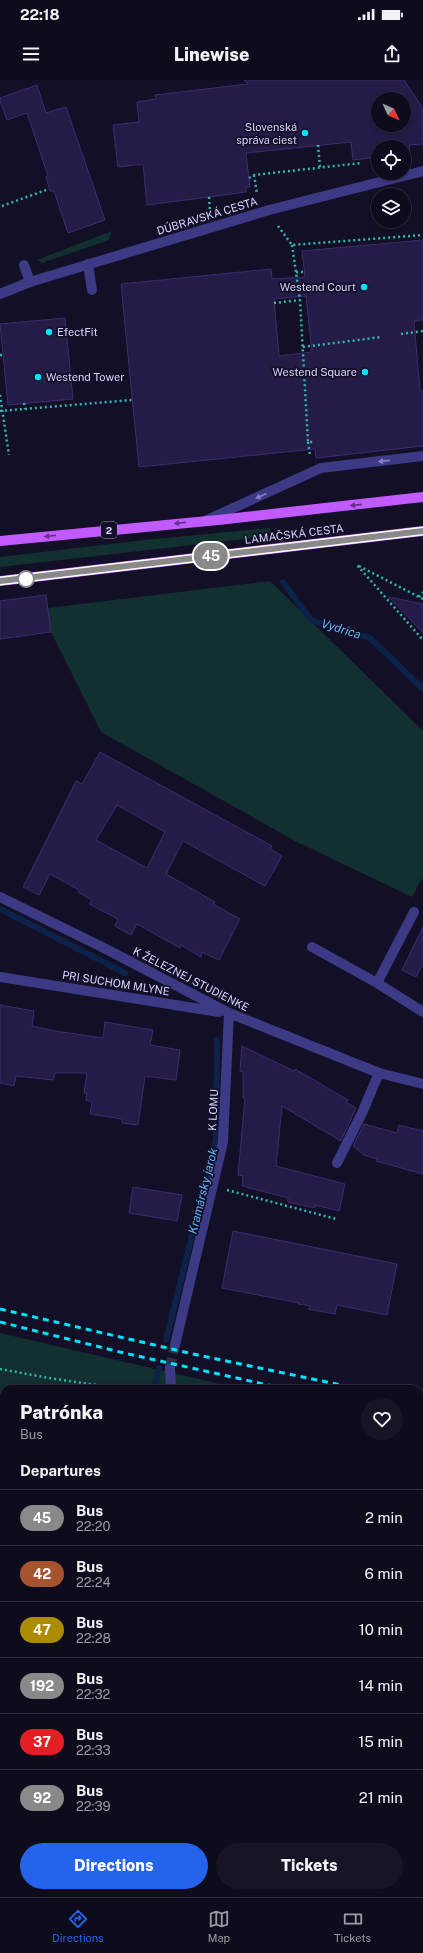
<!DOCTYPE html>
<meta charset="utf-8">
<style>
:root{--surface:#0e0b1c;--page:#171425;--text:#f1f3f6;--muted:#9b9ba3;--line:#2e2b3b;--accent:#2563eb}
body{margin:0;font-family:"Public Sans",sans-serif;background:var(--page);color:var(--text);height:100vh;display:flex;flex-direction:column;font-size:15px;white-space:nowrap}
*{box-sizing:border-box;margin:0}
p{font-size:13px;color:var(--muted)}
.icon{flex:none;width:22px;height:22px;fill:none;stroke:currentColor;stroke-width:2;stroke-linecap:round;stroke-linejoin:round}
.map{position:relative;flex:1;overflow:hidden}
.side{position:absolute;left:0px;top:1305px;width:423px;height:512px;display:flex;flex-direction:column;background:var(--surface);border-radius:12px 12px 0 0;box-shadow:0 2px 6px #0003,0 0 0 1px var(--line)}
.side>*{flex:none}
.badge{padding:0 8px;border-radius:13px;font-size:14px;line-height:26px}
.needle{width:26px;rotate:134deg}
.buttons{position:absolute;left:371px;top:12px;display:grid;gap:8px}
.buttons a{display:grid;place-items:center;width:40px;height:40px;border-radius:50%;background:var(--surface);box-shadow:0 2px 6px #0003,0 0 0 1px var(--line);font-size:20px}
.map>.badge{position:absolute;translate:-50% -50%;box-shadow:0 0 0 2px #fff}
h2{padding:0 20px;font-size:15px;line-height:36px}
.round{display:grid;place-items:center;flex:none;width:42px;height:42px;border-radius:21px;background:var(--page)}
.overview{display:flex;align-items:center;justify-content:space-between;height:68px;padding:0 20px}
h1{font-size:19px;font-weight:800;line-height:30px}
.cta{display:flex;gap:8px;margin-top:auto;padding:8px 20px}
.cta a{flex:1;height:46px;border-radius:24px;background:var(--accent);color:#fff;font-size:16px;font-weight:800;line-height:46px;text-align:center}
.cta a+a{background:var(--page);color:var(--text)}
ul{padding:0;list-style:none}
li{display:flex;align-items:center;gap:12px;height:56px;padding:0 20px;border-top:1px solid var(--line)}
li div{flex:1}
li b{display:block;font-size:15px}
li em{font-style:normal}
li .badge{min-width:44px;font-weight:700;text-align:center}
.status{display:flex;justify-content:space-between;align-items:center;height:28px;padding:0 20px;background:var(--surface);direction:ltr}
.status svg{height:11px;fill:currentColor}
header{display:flex;justify-content:space-between;align-items:center;height:52px;padding:0 20px;background:var(--surface);font-size:18px;font-weight:800}
.tab-bar{display:flex;justify-content:space-around;align-items:center;height:56px;border-top:1px solid var(--line);background:var(--surface);font-size:11px;color:var(--muted)}
.tab-bar a{display:grid;justify-items:center;gap:2px}
.tab-bar .selected{color:var(--accent)}
.map>svg:first-child{display:block}
.green{fill:#12302f}
.lines{fill:none;stroke-linecap:round;stroke-linejoin:round}
.stream{stroke:#0c2248;stroke-width:6}
.building{fill:#241b47;stroke:#3b2d73;fill-rule:evenodd}
.street-tunnel{stroke:#312d47;stroke-width:10;stroke-dasharray:10 5;stroke-linecap:butt}
.path{stroke:#2fb8b0;stroke-width:2.5;stroke-dasharray:2 3;stroke-linecap:butt}
.lane{stroke:#3d3a85;stroke-width:10}
.street{stroke:#3d3a85;stroke-width:10}
.primary{stroke:#c25bff;stroke-width:10}
.rail{stroke:#00e5ff;stroke-width:3;stroke-dasharray:6 5;stroke-linecap:butt}
.oneway{fill:#837fbc}
.oneway2{fill:#623188}
.line-casing{stroke:#fff;stroke-width:9}
.line{stroke:#898989;stroke-width:6}
.poi-dot{fill:#00e5ff;stroke:#130f26;stroke-width:1.5}
.stop-dot{fill:#fff;stroke:#898989;stroke-width:2}
.labels{text-anchor:middle;dominant-baseline:central;stroke-width:3.5;stroke-linejoin:round;paint-order:stroke}
.shield{fill:#130f26;stroke:#9e99be;stroke-width:1}
.shield-label{font-size:10px;font-weight:bold;fill:#d9d4ff}
.poi-label{font-size:11px;fill:#d9d4ff;stroke:#130f26;text-anchor:end}
.street-label{font-size:11px;fill:#d9d4ff;stroke:#130f26}
.water-label{font-size:12px;font-style:italic;fill:#62b6ff;stroke:#130f26}
</style>
<div class="status"><b>22:18</b><svg viewBox="0 0 49 12"><path d="M0 12V9h3v3zM5 12V6h3v6zM10 12V3h3v9zM15 12V0h3v12zM26 1h20v11H26zM47 4h2v5h-2z"/></svg></div>
<header><svg class="icon" aria-label="menu" viewBox="0 0 24 24"><path d="M4 6h16M4 12h16M4 18h16"/></svg>Linewise<svg class="icon" aria-label="share" viewBox="0 0 24 24"><path d="M12 15V3M7 8l5-5 5 5M5 13v7h14v-7"/></svg></header>
<div class="map">
<svg width="423" height="1817" viewBox="0 0 423 1817">
<rect width="100%" height="100%" fill="#130f26"/>
<path class="green" d="M112,151L109,160L42,183L37,180Z
M270,448L272,456L0,487V477L144,460Z
M270,501L423,651V797L412,817L295,761L101,652L51,552L48,528Z
M0,1253L242,1309H4V1813H419V1339L423,1340V1817H0Z"/>
<g class="lines">
<path class="stream" d="M283,502L311,540L370,558L423,609
M0,829L125,893
M166,1260L216,1059L217,960
M154,1309L159,1288
M264,1817L265,1813"/>
</g>
<path class="building" d="M244,0H404L422,27L423,64L409,65L410,74H404V67H378V77L353,80L351,62L246,73L250,107H246V112L147,125L143,84L118,87L113,45L139,42L137,22L156,19L155,15L248,4ZM378,19H404V45H378Z
M37,5L46,33L66,27L105,140L68,153L54,111H50L46,97L48,96L27,33L7,40L0,21V18Z
M423,160V240L414,241L420,311H423V366L316,378L315,369L139,387L121,204L271,189L272,199L305,197L302,171ZM306,216L312,272L279,276L274,219Z
M65,238L73,319L8,325L0,244Z
M46,515L51,552L0,559V521Z
M389,517L423,524V553Z
M100,672L272,766L270,769L282,776L265,806L183,761L166,794L215,822L213,824L240,839L219,880L202,872L201,877L181,865L180,868L137,844L131,855L115,846L118,839L89,824L92,820L78,812L79,810L50,794L39,815L23,807L76,701L82,704ZM117,725L165,752L147,788L96,760Z
M423,847V884L416,897L402,890Z
M0,925L34,931L32,946L55,951L103,958L105,942L153,950L150,965L180,970L176,1000L145,996L138,1045L122,1043V1039L90,1034L92,1022L86,1020L87,1013H84L87,993H55L53,1000L16,996L14,1006L0,1003Z
M242,966L294,991L295,989L348,1020L346,1022L356,1028L341,1061L282,1026L276,1086L345,1104L339,1131L315,1125V1128L288,1122V1118L242,1106L243,1096L238,1095L245,1018H243V992L240,991Z
M364,1044L397,1053L399,1045L423,1051V1094L376,1081L377,1079L364,1075L353,1066Z
M133,1107L182,1115L177,1141L129,1133Z
M233,1151L397,1184L387,1235L337,1225L335,1234L308,1229L311,1226L298,1224L299,1223L222,1208Z"/>
<g class="lines">
<path class="street-tunnel" d="M170,1288L175,1265"/>
<path class="path" d="M318,65L320,87
M254,95L257,114
M249,98L254,95L361,83
M209,117L210,131
M2,126L46,110
M278,146L292,165L423,155
M292,165L300,220L308,362H314
M296,192H304
M274,223L300,220
M401,254L423,251
M303,267L381,257
M0,275H3
M0,315L9,375
M24,323L25,329
M0,331L132,320
M308,362L310,375
M419,517L423,512
M423,519L357,485L423,560
M227,1110L336,1139
M0,1289L49,1298L124,1309
M0,1318L4,1319
M0,1371L4,1369
M419,1411H423
M419,1516L423,1508
M135,1813L137,1817
M0,1816L4,1811
M235,1817L236,1813"/>
<path class="lane" d="M88,184L92,210
M24,185L30,202
M207,440L321,388L423,376
M337,1083L362,1033L379,993"/>
<path class="street" d="M0,214L30,202L269,130L423,91
M0,817L102,867L229,933L379,993L423,1004
M414,832L377,903L423,932
M312,867L377,903
M0,897L219,932
M175,1265L223,1062L229,933
M170,1288L171,1309
M368,1817L369,1813"/>
<path class="primary" d="M0,461L218,440L423,417
M0,501L423,451"/>
<path class="rail" d="M0,1229L193,1274L360,1309
M0,1242L124,1273L286,1309
M419,1321H423
M419,1334L423,1335"/>
</g>
<defs><path id="oneway-solid" d="M-6-.8H1V-3.2L6.5 0L1 3.2V.8H-6Z"/></defs>
<g class="oneway">
<use href="#oneway-solid" transform="translate(384 381) rotate(174)"/>
<use href="#oneway-solid" transform="translate(261 416) rotate(155)"/>
</g>
<g class="oneway2">
<use href="#oneway-solid" transform="translate(356 425) rotate(174)"/>
<use href="#oneway-solid" transform="translate(180 443) rotate(174)"/>
<use href="#oneway-solid" transform="translate(50 456) rotate(174)"/>
</g>
<g class="lines">
<g class="line-casing">
<path id="line" d="M0,501L423,451"/>
</g>
<use href="#line" class="line"/>
</g>
<g class="poi-dot">
<circle cx="305" cy="53" r="4"/>
<circle cx="364" cy="207" r="4"/>
<circle cx="49" cy="252" r="4"/>
<circle cx="365" cy="292" r="4"/>
<circle cx="38" cy="297" r="4"/>
</g>
<circle class="stop-dot" cx="26" cy="499" r="8"/>
<g class="labels">
<rect class="shield" x="101" y="442" width="16" height="16" rx="3"/>
<g class="shield-label">
<text x="109" y="450">2</text>
</g>
<g class="poi-label">
<text x="297" y="47">Slovenská<tspan x="297" dy="13">správa ciest</tspan></text>
<text x="356" y="207">Westend Court</text>
<text x="57" y="252" text-anchor="start">EfectFit</text>
<text x="357" y="292">Westend Square</text>
<text x="46" y="297" text-anchor="start">Westend Tower</text>
</g>
<g class="street-label">
<text transform="translate(207 136) rotate(-17)">DÚBRAVSKÁ CESTA</text>
<text transform="translate(294 454) rotate(-7)">LAMAČSKÁ CESTA</text>
<text transform="translate(191 899) rotate(27)">K ŽELEZNEJ STUDIENKE</text>
<text transform="translate(116 903) rotate(9)">PRI SUCHOM MLYNE</text>
<text transform="translate(213 1030) rotate(-87)">K LOMU</text>
</g>
<g class="water-label">
<text transform="translate(341 549) rotate(17)">Vydrica</text>
<text transform="translate(203 1111) rotate(-76)">Kramársky jarok</text>
</g>
</g>
</svg>
<div class="buttons">
<a><svg class="needle" viewBox="-14 -14 28 28"><path d="M0-13l5 13h-10z" fill="#e53935"/><path d="M0 13l5-13h-10z" fill="#9b9ba3"/></svg></a>
<a><svg class="icon" aria-label="locate" viewBox="0 0 24 24"><circle cx="12" cy="12" r="6"/><path d="M12 2v4M12 18v4M2 12h4M18 12h4"/></svg></a>
<a><svg class="icon" aria-label="layers" viewBox="0 0 24 24"><path d="M12 4l9 5-9 5-9-5zM3 14l9 5 9-5"/></svg></a>
</div>
<b class="badge" style="left:211px;top:476px;background:#898989;color:#fff">45</b>
<section class="side">
<div class="overview"><div><h1>Patrónka</h1><p>Bus</p></div><a class="round"><svg class="icon" aria-label="heart" viewBox="0 0 24 24"><path d="M12 20l-8-8c-3-5 5-10 8-4 3-6 11-1 8 4z"/></svg></a></div>
<h2>Departures</h2>
<ul>
<li><span class="badge" style="background:#898989;color:#fff">45</span><div><b>Bus</b><p>22:20</p></div><em>2 min</em></li>
<li><span class="badge" style="background:#a65430;color:#fff">42</span><div><b>Bus</b><p>22:24</p></div><em>6 min</em></li>
<li><span class="badge" style="background:#ad8b00;color:#fff">47</span><div><b>Bus</b><p>22:28</p></div><em>10 min</em></li>
<li><span class="badge" style="background:#898989;color:#fff">192</span><div><b>Bus</b><p>22:32</p></div><em>14 min</em></li>
<li><span class="badge" style="background:#e31e24;color:#fff">37</span><div><b>Bus</b><p>22:33</p></div><em>15 min</em></li>
<li><span class="badge" style="background:#898989;color:#fff">92</span><div><b>Bus</b><p>22:39</p></div><em>21 min</em></li>
</ul>
<div class="cta"><a>Directions</a><a>Tickets</a></div>
</section>
</div>
<nav class="tab-bar">
<a class="selected"><svg class="icon" aria-label="directions" viewBox="0 0 24 24"><path d="M12 3l9 9-9 9-9-9zM9 14v-3h6M13 9l2 2-2 2"/></svg>Directions</a>
<a><svg class="icon" aria-label="map" viewBox="0 0 24 24"><path d="M3 6l6-2 6 2 6-2v14l-6 2-6-2-6 2zM9 4v14M15 6v14"/></svg>Map</a>
<a><svg class="icon" aria-label="tickets" viewBox="0 0 24 24"><path d="M3 7h18v10H3zM15 7v10"/></svg>Tickets</a>
</nav>
